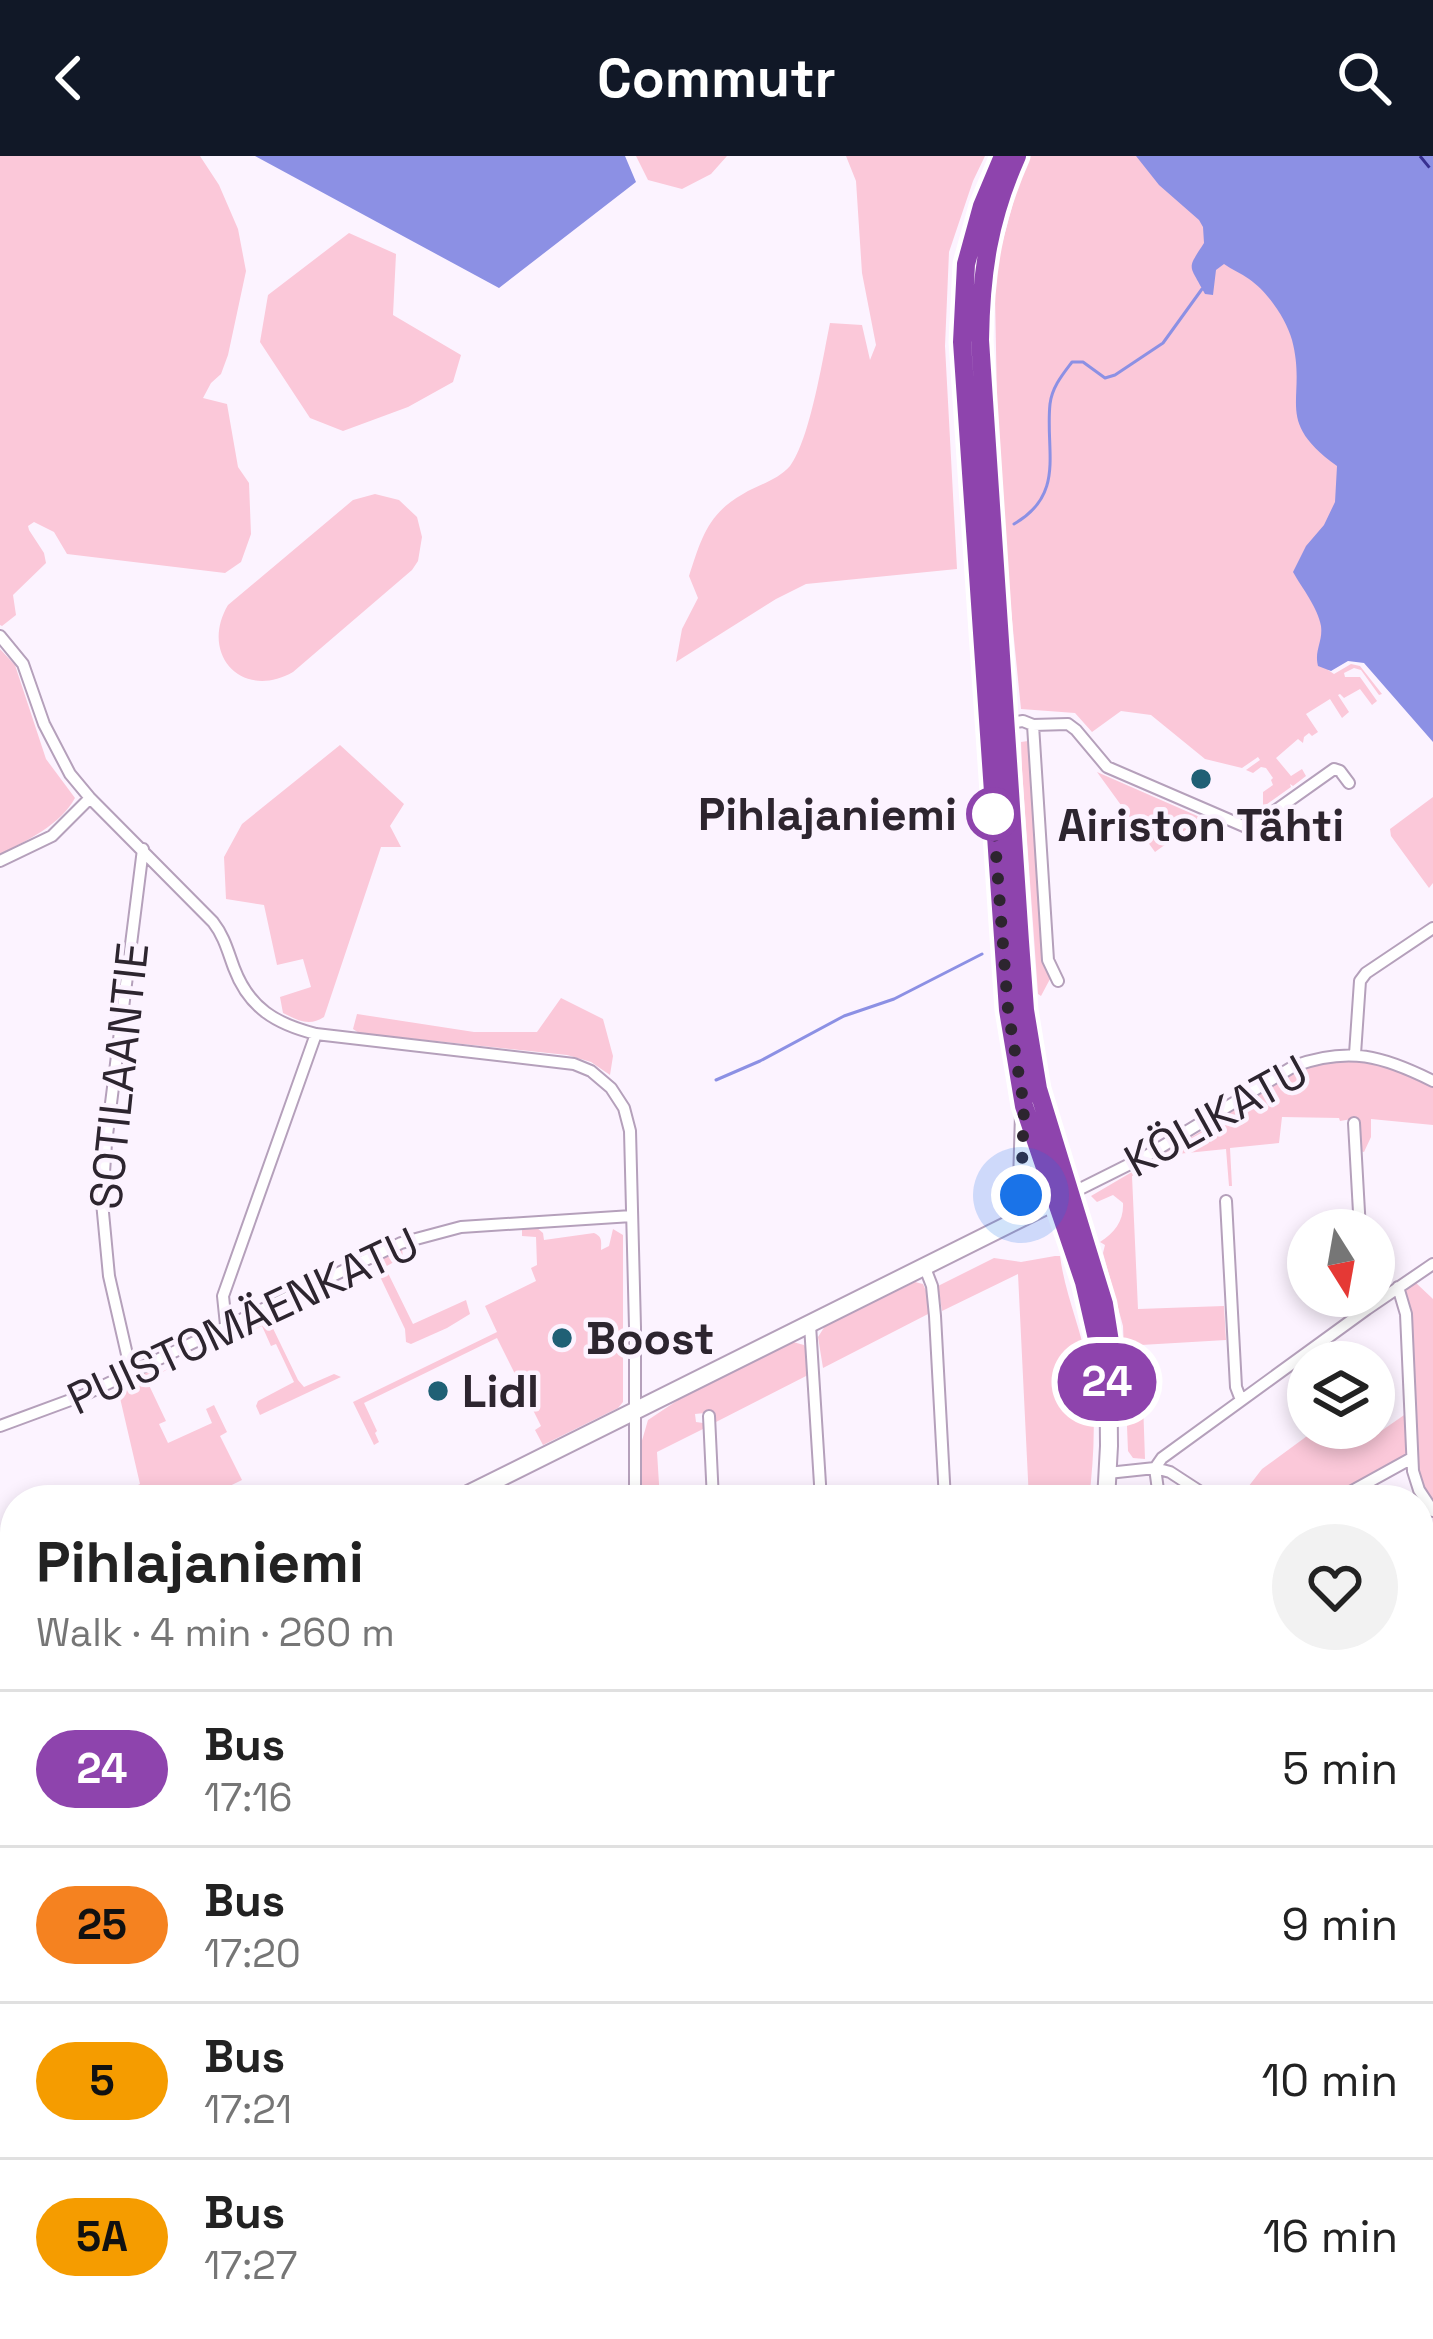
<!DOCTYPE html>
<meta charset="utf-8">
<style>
:root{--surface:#fff;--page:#f2f2f2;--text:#222;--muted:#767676;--line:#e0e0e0;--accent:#111827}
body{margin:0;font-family:"Space Grotesk",sans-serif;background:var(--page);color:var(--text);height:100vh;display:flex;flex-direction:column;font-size:45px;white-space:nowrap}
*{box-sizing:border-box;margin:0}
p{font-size:39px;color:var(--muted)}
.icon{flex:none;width:66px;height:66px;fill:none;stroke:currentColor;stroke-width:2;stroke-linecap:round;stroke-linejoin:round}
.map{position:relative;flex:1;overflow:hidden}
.drawer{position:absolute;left:0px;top:1329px;width:1434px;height:855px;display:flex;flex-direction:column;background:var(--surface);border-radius:48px 48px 0 0;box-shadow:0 6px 18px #0003}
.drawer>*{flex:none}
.badge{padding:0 24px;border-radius:39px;font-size:42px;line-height:78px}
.needle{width:78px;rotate:169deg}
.fabs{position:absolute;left:1287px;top:1053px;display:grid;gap:24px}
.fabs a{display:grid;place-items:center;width:108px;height:108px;border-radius:50%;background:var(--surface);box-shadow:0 6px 18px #0003;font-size:60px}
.you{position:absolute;width:60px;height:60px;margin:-30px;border:9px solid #fff;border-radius:50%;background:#1a73e8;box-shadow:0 0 0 18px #1a73e833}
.map>.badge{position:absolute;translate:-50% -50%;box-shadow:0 0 0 6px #fff}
.round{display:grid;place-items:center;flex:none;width:126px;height:126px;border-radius:63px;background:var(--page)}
.head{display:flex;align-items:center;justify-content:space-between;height:204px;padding:0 36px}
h1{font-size:57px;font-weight:700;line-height:90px}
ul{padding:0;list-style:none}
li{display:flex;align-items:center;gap:36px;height:156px;padding:0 36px;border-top:3px solid var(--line)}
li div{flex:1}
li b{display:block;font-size:45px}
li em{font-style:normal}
li .badge{min-width:132px;font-weight:700;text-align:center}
header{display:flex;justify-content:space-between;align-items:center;height:156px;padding:0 36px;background:var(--accent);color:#fff;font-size:54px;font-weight:700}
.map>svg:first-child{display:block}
.green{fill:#fbc8d9}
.water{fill:#8c90e4}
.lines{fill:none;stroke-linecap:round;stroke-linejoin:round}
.stream{stroke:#8c90e4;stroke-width:3}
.ferry{stroke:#383090;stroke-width:3;stroke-dasharray:15 12;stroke-linecap:butt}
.street-casing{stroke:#b5a0bb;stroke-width:14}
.secondary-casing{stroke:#b5a0bb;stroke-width:20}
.street{stroke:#fff;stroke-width:10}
.secondary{stroke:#fff;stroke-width:16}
.line-casing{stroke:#fff;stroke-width:27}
.line{stroke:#8e44ad;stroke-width:18}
.walk{stroke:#2d252f;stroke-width:12;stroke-dasharray:0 21.6}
.poi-dot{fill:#206075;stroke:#fcf3ff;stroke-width:4.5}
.stop-dot{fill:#fff;stroke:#8e44ad;stroke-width:6}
.labels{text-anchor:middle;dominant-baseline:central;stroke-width:9;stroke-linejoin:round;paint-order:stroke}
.stop-label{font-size:45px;font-weight:bold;fill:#2d252f;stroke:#fcf3ff;text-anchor:end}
.poi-label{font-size:45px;font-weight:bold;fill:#2d252f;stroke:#fcf3ff;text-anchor:start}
.street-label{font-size:45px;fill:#2d252f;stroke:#fcf3ff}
</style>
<header><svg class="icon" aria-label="back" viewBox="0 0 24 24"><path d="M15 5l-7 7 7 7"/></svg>Commutr<svg class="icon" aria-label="search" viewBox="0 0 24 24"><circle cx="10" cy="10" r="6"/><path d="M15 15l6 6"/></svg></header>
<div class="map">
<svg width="1433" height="2183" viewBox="0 0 1433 2183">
<rect width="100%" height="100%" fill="#fcf3ff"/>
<path class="green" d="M0,0H200L219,29L238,73L246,115L228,199L221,218L211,227L203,242L227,248L238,311L249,327L251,378L241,406L225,417L67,398L54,376L34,366L28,370L29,374L44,397L46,407L13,439L16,459L2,470L0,469Z
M636,0H727L711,18L682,33L648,24Z
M846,0H985L973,25L949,96L945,190L957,413L806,428L776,443L676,506L682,473L698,442L689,420C701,384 707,358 743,338C758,329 778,324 790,310C810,284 823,201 830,167L862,169L870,204L876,189L862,117L856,25Z
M1030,0H1186L1344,254L1328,514L1334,518L1351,508L1360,510L1382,538L1379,539L1361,514L1354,512L1344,517L1345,521H1360L1377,545L1372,549L1360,533L1344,542L1340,538L1338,539L1349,556L1342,562L1330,543L1306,558L1318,576L1312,580L1309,577L1304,581L1303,587L1298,583L1276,602L1291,620L1302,613L1306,620L1293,630L1290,628L1291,631L1263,651V636L1273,629L1271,624L1273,622L1266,612L1261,611L1253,617L1246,614L1260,604L1258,601L1242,612L1205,603L1151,559L1121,555L1092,576L1075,557L1021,553L1008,424L997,247L995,139L999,99L1016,36Z
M349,77L396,98L393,159L461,199L453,226L408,251L343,275L310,262L260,186L268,139Z
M375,338L399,344L417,361L422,381L418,405L412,414L293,516C242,545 199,498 228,449L353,344Z
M0,493L15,509L46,603L75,642C61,668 27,685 0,698Z
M1028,585L1030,590L1044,808L1050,823L1041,840L1038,838L1022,614L1021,586Z
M340,589L404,648L390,670L401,691H381L324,861C309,871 297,864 283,857L280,841L311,831L303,803L277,809L264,749L226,743L224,701L242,668Z
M1097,616L1202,662L1155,696Z
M1433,641V727L1429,732L1391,680L1390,673Z
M561,842L603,863L613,900L610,919L591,906L567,899L359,877L353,873L357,858L474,876H537Z
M1338,904C1369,903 1401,916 1433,931V969L1371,963V981L1364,996L1360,995L1358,962L1340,965L1339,962L1282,961L1279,987L1230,992L1232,1030H1229L1226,993L1177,998L1132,1020L1138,1153L1224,1150L1226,1184L1141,1189L1145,1303L1133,1302L1128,1295L1123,1170L1103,1097L1105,1089L1100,1086C1115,1077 1124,1064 1123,1047L1113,1039L1097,1046L1091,1040L1212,969L1284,921L1305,912Z
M536,1071L543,1077L544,1084L594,1077C603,1081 601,1086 601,1094L609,1090L613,1073L623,1079V1246L618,1252L543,1289L535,1274L541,1270L497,1182L364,1247L377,1275L375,1277L379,1286L374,1289L353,1246L497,1176L485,1150L536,1125L531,1112L537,1109L536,1081L522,1080V1072Z
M402,1093L403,1101L385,1111L413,1168L466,1144L470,1158L447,1172L411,1188L406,1186L405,1173L373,1106Z
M1055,1100H1060C1065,1138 1081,1173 1088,1211C1097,1254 1094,1300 1089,1344H1029L1018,1118L942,1155L938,1130L994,1102L1021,1106Z
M915,1126L923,1128L927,1137L930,1157L823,1212L818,1181L825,1170Z
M1415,1126L1433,1143V1350L1426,1342L1416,1313L1406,1134Z
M266,1158L298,1224L304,1231L334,1218L341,1221L260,1259L256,1250L258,1245L294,1226L276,1188L271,1190L262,1170L237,1181L233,1173Z
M793,1186L804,1189L809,1198L810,1218L716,1266L714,1256L695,1258L696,1266L703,1267L705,1272L657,1296L660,1344H642L641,1288L648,1264L684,1240Z
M168,1213L147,1225L166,1265L159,1268L168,1287L212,1267L206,1253L214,1249L227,1276L220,1280L242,1324L201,1344H107L140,1328L117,1229L144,1216L154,1219Z
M1407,1257L1408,1294L1404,1300L1392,1310L1330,1344H1238L1262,1313L1318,1272H1353L1364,1287Z
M1433,1550V1714L1419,1724V1563Z
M0,1781L15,1783V2071L0,2080Z
M150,2169H280L267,2183H261L259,2176L254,2183H161Z
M374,2169H540L526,2183H377Z"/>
<path class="water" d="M255,0H625L636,26L499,132Z
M1136,0H1433V586L1364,507L1348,505L1331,515L1318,510C1314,494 1323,486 1321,470C1318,452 1302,432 1293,416L1306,390L1324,369L1335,346L1337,310C1272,263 1308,245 1292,184C1286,163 1268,136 1249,123C1241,117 1232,114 1224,108L1216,114L1213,139L1205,138C1189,107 1186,115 1204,87L1203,71L1199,64L1159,29Z
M1433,1873V2052L1419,2066V1884Z
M1217,2169H1368L1363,2183H1208Z"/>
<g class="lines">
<path class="stream" d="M1014,368C1066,338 1045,295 1050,248C1052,231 1063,218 1072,206H1083L1105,222L1115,219L1163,187L1202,133
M716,924L760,905L844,860L894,843L982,798"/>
<path class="ferry" d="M1420,0L1433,16
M1419,1950L1433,1936
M1419,1966L1433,1951
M1419,1981L1433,1966
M1422,1994L1433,1982
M1419,1995L1433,2013
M1419,2014L1433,1998
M1241,2183L1250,2169
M1254,2183L1264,2169
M1267,2183L1276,2169
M1281,2183L1291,2169
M1290,2183L1299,2169"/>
<g class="street-casing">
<path id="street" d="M0,480L23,508L44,568L70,618L90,642L213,766C224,780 228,796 234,812C249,852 276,868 316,878L574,908L591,915L611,932L624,952L630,975L635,1171V1344
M1002,568L1023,565L1033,569L1068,568L1076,574L1107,611L1246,671L1255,669L1334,613L1340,615L1349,627
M1033,569L1048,804L1058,825
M0,705L52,680L90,642
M1355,898L1360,825L1366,817L1433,772
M1354,967L1360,1074
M1070,1038L1148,999L1294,910C1349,890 1383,900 1433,925
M1226,1045L1236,1231L1241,1244
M925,1112L932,1130L935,1160L945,1344
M1398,1131L1406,1158L1413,1315L1419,1334L1433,1355
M226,1169L223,1140L316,878
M810,1169L821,1344
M131,1216L109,1120L102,1046L106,987L143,693
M709,1260L713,1344
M0,1270L84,1239L401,1087L461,1071L632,1060
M1155,1312L1170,1316L1213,1344
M1155,1312L1158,1334L1156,1344
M1108,1317L1155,1312L1162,1302L1367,1153L1433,1108
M163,1336L167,1344
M1336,1344L1412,1302
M1419,1453L1433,1440
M1419,1805L1433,1795
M0,2121L15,2112
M1419,2134L1433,2116
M367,2169L372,2183
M117,2183L130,2169
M759,2183L800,2169
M1173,2183L1180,2169
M1384,2183L1394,2169"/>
</g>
<g class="secondary-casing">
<path id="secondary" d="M1003,0L982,50L966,108L963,186L1008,854L1024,950L1084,1126L1102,1201
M1017,0C981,79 978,149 982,234L1026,854L1038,933L1096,1117L1108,1174L1109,1290L1106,1344
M1021,1062L1024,957
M456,1344L1064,1041
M0,1572L15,1565
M677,2169L691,2183
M558,2183L572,2169"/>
</g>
<use href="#street" class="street"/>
<use href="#secondary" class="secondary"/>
</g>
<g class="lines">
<g class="line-casing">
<path id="line" d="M1003,0L982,50L966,108L962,186L1008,854L1024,950L1084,1126L1107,1227L1110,1186L1104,1148L1038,933L1025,854L1020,786L980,184C981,116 989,63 1017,0"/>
</g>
<use href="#line" class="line"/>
<path class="walk" d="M993,658L1008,854L1024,950L1021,1039"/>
</g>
<g class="poi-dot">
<circle cx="1201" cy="623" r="12"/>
<circle cx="562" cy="1182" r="12"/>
<circle cx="438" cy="1235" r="12"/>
</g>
<circle class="stop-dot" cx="993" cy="658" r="24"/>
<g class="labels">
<g class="stop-label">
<text x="957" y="658">Pihlajaniemi</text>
</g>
<g class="poi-label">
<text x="1201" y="669" text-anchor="middle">Airiston Tähti</text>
<text x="586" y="1182">Boost</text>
<text x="462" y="1235">Lidl</text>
</g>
<g class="street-label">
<text transform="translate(119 920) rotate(-84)">SOTILAANTIE</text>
<text transform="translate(1216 960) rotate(-29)">KÖLIKATU</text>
<text transform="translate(243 1165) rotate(-25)">PUISTOMÄENKATU</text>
</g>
</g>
</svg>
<div class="fabs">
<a><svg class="needle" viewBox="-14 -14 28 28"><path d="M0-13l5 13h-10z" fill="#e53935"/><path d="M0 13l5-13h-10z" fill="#767676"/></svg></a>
<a><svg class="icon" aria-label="layers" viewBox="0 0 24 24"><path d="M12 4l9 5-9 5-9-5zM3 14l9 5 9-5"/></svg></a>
</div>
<div class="you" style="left:1021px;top:1039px"></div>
<b class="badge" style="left:1107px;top:1226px;background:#8e44ad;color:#fff">24</b>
<section class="drawer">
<div class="head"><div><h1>Pihlajaniemi</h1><p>Walk · 4 min · 260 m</p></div><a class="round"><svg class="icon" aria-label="heart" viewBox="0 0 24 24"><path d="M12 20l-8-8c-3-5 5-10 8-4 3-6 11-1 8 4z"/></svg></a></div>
<ul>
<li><span class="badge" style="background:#8e44ad;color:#fff">24</span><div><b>Bus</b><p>17:16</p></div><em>5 min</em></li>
<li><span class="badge" style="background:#f58220;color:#111">25</span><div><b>Bus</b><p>17:20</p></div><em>9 min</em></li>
<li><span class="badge" style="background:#f59c00;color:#111">5</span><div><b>Bus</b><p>17:21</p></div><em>10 min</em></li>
<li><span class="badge" style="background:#f59c00;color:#111">5A</span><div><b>Bus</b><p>17:27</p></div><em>16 min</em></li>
</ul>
</section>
</div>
